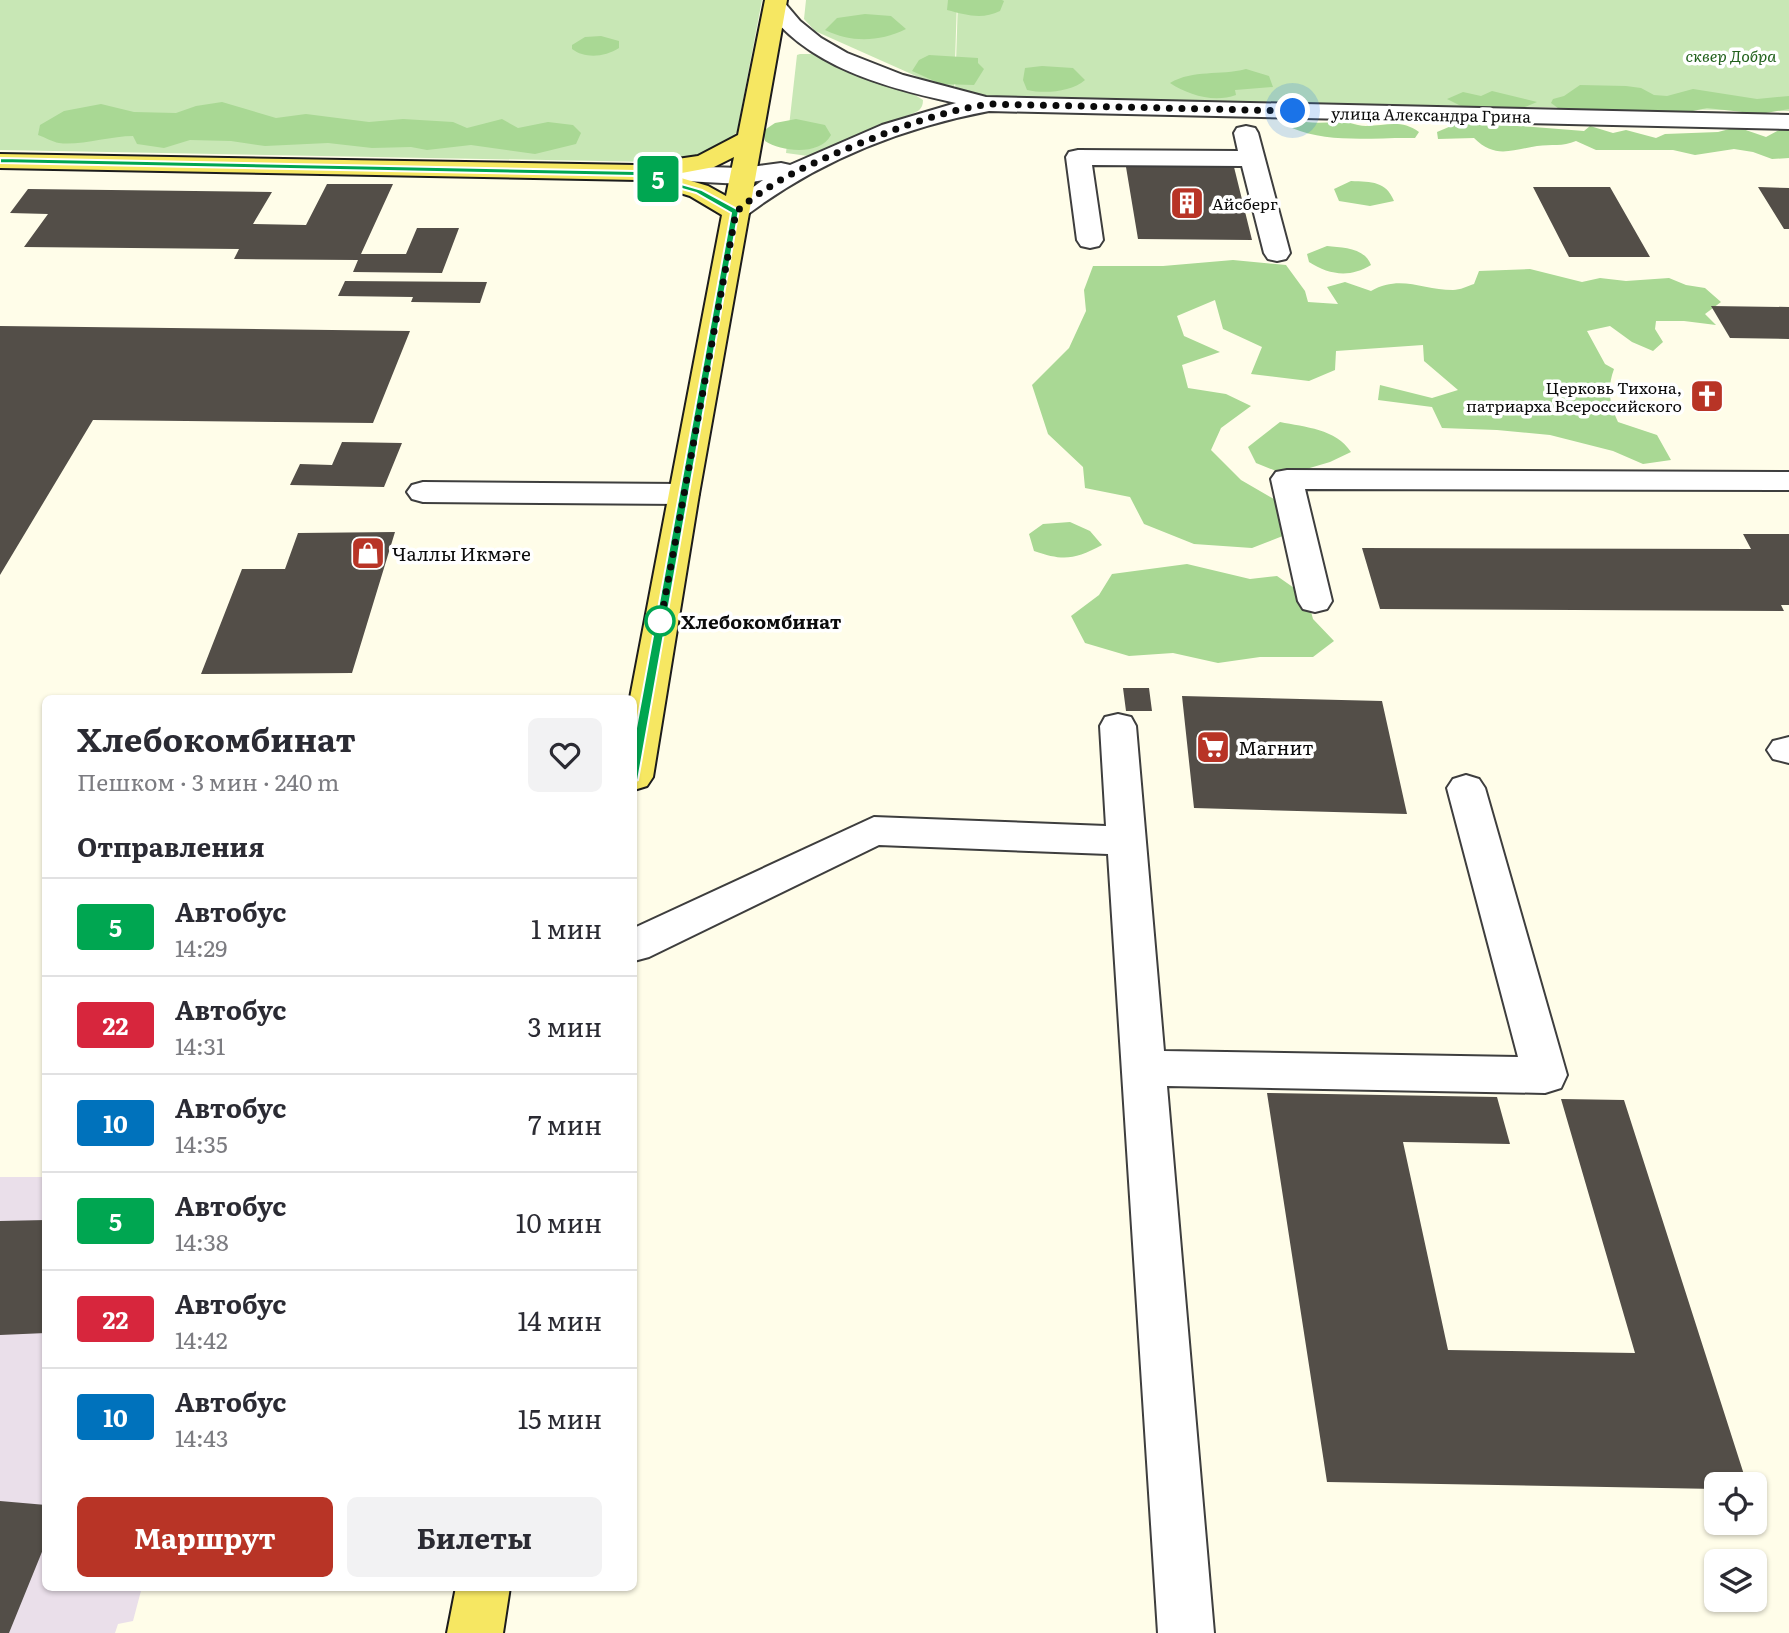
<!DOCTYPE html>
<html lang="ru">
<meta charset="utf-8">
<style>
:root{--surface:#fff;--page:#f2f2f3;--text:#2b2b33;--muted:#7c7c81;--line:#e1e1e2;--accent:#b83426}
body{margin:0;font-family:Literata,serif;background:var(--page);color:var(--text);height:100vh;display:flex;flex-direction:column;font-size:26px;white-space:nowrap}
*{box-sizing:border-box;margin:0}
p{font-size:23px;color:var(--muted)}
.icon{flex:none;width:38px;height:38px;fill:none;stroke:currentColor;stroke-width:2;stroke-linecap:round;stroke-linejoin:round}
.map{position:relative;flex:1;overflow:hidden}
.side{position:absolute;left:42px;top:695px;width:595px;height:896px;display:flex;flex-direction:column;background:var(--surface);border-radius:10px;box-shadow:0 2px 5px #0004}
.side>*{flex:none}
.badge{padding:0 14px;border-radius:5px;font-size:24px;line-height:46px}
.fabs{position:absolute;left:1704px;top:1472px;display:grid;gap:14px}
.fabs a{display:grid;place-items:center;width:63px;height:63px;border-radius:10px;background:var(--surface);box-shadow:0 2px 5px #0004;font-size:35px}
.you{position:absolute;width:35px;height:35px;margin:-18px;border:5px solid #fff;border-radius:50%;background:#1a73e8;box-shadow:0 0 0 10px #1a73e833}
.map>.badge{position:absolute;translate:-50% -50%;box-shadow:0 0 0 4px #fff}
h2{padding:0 35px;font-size:26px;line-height:63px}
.round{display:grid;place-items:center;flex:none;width:74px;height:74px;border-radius:10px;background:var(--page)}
.overview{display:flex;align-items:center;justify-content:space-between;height:119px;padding:0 35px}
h1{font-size:33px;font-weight:700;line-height:52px}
.action{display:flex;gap:14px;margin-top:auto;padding:14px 35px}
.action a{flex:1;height:80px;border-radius:10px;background:var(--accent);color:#fff;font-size:28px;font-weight:700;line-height:80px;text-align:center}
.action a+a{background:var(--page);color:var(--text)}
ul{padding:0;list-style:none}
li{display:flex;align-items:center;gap:21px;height:98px;padding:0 35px;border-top:2px solid var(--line)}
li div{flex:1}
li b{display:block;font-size:26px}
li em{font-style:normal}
li .badge{min-width:77px;font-weight:700;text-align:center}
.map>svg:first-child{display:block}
.industrial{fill:#eadfea}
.green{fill:#c8e7b5}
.forest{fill:#a9d894}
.building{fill:#534e48}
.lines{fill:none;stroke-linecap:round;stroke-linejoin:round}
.minor-casing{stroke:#3e3e3e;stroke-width:4}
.major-casing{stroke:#1c1c1c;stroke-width:4}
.minor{fill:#fff;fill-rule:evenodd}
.major{fill:#f6e762;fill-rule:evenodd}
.line{fill:#00a651;stroke:#fff;stroke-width:2}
.walk{stroke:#0b0b0b;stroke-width:7;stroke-dasharray:0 12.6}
.stop-dot{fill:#fff;stroke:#00a651;stroke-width:3.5}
.labels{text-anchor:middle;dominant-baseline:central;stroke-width:7;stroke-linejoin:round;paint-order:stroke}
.far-park-label{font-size:16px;font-style:italic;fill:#22611d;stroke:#fff}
.far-street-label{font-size:16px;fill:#0b0b0b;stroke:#fff}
.far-poi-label{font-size:16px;fill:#0b0b0b;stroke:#fff;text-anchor:start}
.poi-label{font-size:19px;fill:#0b0b0b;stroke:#fff;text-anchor:start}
.stop-label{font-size:19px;font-weight:bold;fill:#0b0b0b;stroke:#fff;text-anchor:start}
</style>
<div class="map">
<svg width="1789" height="1633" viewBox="0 0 1789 1633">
<rect width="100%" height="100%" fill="#fffde9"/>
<path class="industrial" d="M0,1177H45L46,1587H142L133,1621L118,1624L115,1633H0Z"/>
<path class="green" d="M0,0H762L737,132C717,158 683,158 652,162L0,150Z
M806,0H957L954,93L815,31L804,19Z
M958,0H1789V111L979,99L955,94Z
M800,54H812L915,95L923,100C923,110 917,112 909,115L808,156L786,153L797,55Z"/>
<path class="forest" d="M948,0H1002L1004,1L1000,11C982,20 966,15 947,10Z
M865,14L891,16L906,29C879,42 852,43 825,30L837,18Z
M601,36L619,41V48C605,57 585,59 572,49V45L585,37Z
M929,55L978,58V63L984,69L974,85L941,84L912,71L919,60Z
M1042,66L1073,68L1085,80C1071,92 1045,94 1027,90L1023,80L1025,68Z
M1246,69L1269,76L1273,87L1235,90L1236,95C1214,103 1188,95 1170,83C1194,69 1219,76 1246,69Z
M1580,85L1626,86L1641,88L1654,95L1667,96L1693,89L1757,99L1789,96V109L1760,114L1707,108L1679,114L1651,111L1635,115L1612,111H1562L1551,103L1553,99L1564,96Z
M1492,91L1537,102L1518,110H1469L1447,99L1463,92L1481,96Z
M222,102L276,118L306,114L369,122L403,119L453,122L467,128L502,119L518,128L548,122L573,125L581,133L576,144L535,154L471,145L427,150L411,147L372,148L328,143L265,146L231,141L190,140L164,148L137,144L133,136C110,136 79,146 59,143C52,142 45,137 38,135L40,125L64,111L101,104L134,112L176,113L196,106Z
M796,119L825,125L831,135C820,156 782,152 765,141L763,131L775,123Z
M1306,122C1321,124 1336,121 1350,123C1355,124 1361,126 1366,126C1386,126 1401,119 1419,132L1415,138C1375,137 1330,144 1292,128Z
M1484,123L1584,131L1590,126L1613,133L1626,130L1656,138L1665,134L1718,132L1737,127L1766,137L1783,128H1789V158L1772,159L1753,152L1734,149L1695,155L1673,150H1596L1576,141C1562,147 1552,144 1537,146C1511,150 1495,159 1474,138L1438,139L1437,132L1456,124Z
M1351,181C1372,182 1386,181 1394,201L1370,206L1339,201L1334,189Z
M1327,246C1343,248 1364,247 1371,265C1350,278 1329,275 1309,262L1307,254Z
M1233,260L1286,265L1305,291L1308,302L1338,304L1327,287L1345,282L1371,291C1400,274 1423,290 1453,290C1460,290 1468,286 1474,284L1479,271L1530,269L1582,282L1600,278L1626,281L1669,278L1686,285L1705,288L1721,302L1705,314L1716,325L1684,321H1656L1655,329L1663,342L1653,351L1632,342L1610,326L1587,331L1605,364L1614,369C1607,388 1609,403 1618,422L1657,435L1671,460L1643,464L1613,451L1550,435L1497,430L1442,428L1432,407L1378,400L1380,385L1432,398L1458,390L1424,361L1423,345L1336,351L1335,370L1309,381L1251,374L1262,347L1223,329L1215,300L1177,316L1184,336L1220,352L1182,365L1188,388L1226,394L1251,406L1221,428L1211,450L1241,480L1291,509L1298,530L1252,548L1194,544L1144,524L1130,497L1085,488L1083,467L1048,434L1032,385L1069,348L1086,311L1084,290L1093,266H1163Z
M1280,422C1305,427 1336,429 1351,452L1330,462L1286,475L1256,463L1248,447Z
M1070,522L1090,531L1102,545C1074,560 1063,561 1034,551L1029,534L1043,524Z
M1187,564L1250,579L1277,576L1307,597L1313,619L1334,641L1313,657H1260L1218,663L1173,653L1129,656L1085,643L1071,616L1099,595L1112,574Z"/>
<path class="building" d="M1126,167H1234L1252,240L1138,239Z
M327,184H393L361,254H406L417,228H459L442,273L353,272L358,260L234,259L239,249L24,247L48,214L10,213L28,189L272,192L253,224L306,225Z
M1533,187H1610L1650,257H1569Z
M1758,187L1789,188V229H1784Z
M345,281L487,282L480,303L411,302L413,297L338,296Z
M1711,306L1789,307V339L1730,338Z
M0,326L410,331L373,423L93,420L0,575Z
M342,442L402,443L384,487L290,485L300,464L332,465Z
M395,532L352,673L201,674L242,569H285L298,533Z
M1743,534H1789V605H1781L1784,611L1380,609L1362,548L1751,549Z
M1123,688H1149L1152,711H1126Z
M1182,696L1382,701L1407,814L1194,808Z
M1267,1093L1497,1097L1510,1144L1403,1142L1448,1350L1635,1353L1561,1099L1624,1100L1747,1484H1717V1489L1327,1482Z
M46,1220V1333L0,1335V1221Z
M0,1501L46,1505V1542L9,1633H0Z"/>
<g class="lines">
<g class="minor-casing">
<path id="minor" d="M777,0L783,1L800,21L821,38L847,53L903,75L986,97L1789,115V129L989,111C900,128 816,162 744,217L735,220L726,217L722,212L726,207L763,180L742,184L627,178L623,173L627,168L636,165L742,168L781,163L790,165L882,125L956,103C887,88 806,67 764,6L767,1Z
M1246,126L1255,128L1258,133L1290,253L1286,259L1277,261L1268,259L1264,253L1242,166L1092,165L1103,240L1099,246L1090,248L1081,246L1077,240L1066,157L1069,152L1078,150L1238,151L1234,133L1237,128Z
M1287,470L1789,472V490L1305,489L1332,601L1327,609L1315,612L1303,609L1298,601L1271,479L1276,472Z
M423,482L683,484L694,487L699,494L694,501L683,504L423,502L412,499L407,492L412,485Z
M1118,714L1131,717L1136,726L1164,1051L1518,1057L1447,788L1453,779L1466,775L1479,779L1485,788L1567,1075L1561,1088L1545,1093L1167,1086L1214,1633H1158L1108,854L879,845L649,957L634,961V928L874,817L1106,826L1100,726L1105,717Z
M1789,737V763L1773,759L1767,750L1773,741Z"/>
</g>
<g class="major-casing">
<path id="major" d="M765,0H787L699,494L653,777L647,786L634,790V698H630L722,215L690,196L638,180L0,168V154L636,165L698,156L738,135ZM734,157L726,196L708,186L671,175L714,167Z
M456,1587H510L503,1633H447Z"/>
</g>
<use href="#minor" class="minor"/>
<use href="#major" class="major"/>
</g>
<path class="line" d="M0,158L636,171L702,190L739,210L638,780L634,782L627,777L731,213L696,193L636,176L0,163Z"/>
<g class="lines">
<path class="walk" d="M660,621V625L736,212C772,180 812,163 856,145C900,127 942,111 989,104L1293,111"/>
</g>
<defs>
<g id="building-square" transform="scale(1.75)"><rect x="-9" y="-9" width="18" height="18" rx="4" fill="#b83426" stroke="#fff"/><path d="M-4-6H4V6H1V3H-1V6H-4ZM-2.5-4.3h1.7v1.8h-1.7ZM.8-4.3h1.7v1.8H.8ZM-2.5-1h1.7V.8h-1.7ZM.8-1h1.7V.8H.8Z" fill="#fff"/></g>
<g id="church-square" transform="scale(1.75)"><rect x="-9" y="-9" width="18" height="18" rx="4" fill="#b83426" stroke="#fff"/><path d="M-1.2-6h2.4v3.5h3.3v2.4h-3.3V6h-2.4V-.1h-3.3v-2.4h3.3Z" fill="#fff"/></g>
<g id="shop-square" transform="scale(1.75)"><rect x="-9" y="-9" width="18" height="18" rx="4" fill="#b83426" stroke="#fff"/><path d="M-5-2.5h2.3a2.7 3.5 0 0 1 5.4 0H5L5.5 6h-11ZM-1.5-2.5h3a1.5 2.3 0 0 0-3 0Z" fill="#fff"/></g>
<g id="supermarket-square" transform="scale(1.75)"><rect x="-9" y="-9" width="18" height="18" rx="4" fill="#b83426" stroke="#fff"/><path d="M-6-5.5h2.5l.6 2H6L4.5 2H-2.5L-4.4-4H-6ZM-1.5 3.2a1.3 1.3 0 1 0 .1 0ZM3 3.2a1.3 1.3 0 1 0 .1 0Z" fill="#fff"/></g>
</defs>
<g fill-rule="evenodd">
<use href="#building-square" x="1187" y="203"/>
<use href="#church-square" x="1707" y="396"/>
<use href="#shop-square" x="368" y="553"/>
<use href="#supermarket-square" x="1213" y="747"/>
</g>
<circle class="stop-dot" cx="660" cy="621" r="14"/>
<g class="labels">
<g class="far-park-label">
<text x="1731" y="55">сквер Добра</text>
</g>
<g class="far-street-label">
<text transform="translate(1431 114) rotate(1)">улица Александра Грина</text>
</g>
<g class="far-poi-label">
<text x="1212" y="203">Айсберг</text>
<text x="1682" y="387" text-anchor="end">Церковь Тихона,<tspan x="1682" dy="18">патриарха Всероссийского</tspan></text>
</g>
<g class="poi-label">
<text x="392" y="553">Чаллы Икмәге</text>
<text x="1238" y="747">Магнит</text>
</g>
<g class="stop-label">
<text x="681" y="621">Хлебокомбинат</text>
</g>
</g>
</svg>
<div class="fabs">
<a><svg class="icon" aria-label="locate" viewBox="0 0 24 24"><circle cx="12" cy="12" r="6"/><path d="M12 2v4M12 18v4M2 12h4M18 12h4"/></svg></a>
<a><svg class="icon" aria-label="layers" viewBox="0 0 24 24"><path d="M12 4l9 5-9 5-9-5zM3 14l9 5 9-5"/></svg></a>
</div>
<div class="you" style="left:1293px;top:111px"></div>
<b class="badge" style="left:658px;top:179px;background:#00a651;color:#fff">5</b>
<section class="side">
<div class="overview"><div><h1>Хлебокомбинат</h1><p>Пешком · 3 мин · 240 m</p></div><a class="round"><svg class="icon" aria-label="heart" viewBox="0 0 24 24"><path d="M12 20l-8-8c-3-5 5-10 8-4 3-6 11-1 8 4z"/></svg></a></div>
<h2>Отправления</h2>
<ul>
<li><span class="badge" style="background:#00a651;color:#fff">5</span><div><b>Автобус</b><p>14:29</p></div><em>1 мин</em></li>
<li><span class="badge" style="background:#d7263d;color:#fff">22</span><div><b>Автобус</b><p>14:31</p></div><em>3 мин</em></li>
<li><span class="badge" style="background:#0072bc;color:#fff">10</span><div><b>Автобус</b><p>14:35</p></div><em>7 мин</em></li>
<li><span class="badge" style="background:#00a651;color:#fff">5</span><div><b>Автобус</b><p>14:38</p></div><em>10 мин</em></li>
<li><span class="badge" style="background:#d7263d;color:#fff">22</span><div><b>Автобус</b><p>14:42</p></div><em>14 мин</em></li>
<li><span class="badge" style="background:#0072bc;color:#fff">10</span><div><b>Автобус</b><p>14:43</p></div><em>15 мин</em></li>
</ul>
<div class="action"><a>Маршрут</a><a>Билеты</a></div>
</section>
</div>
